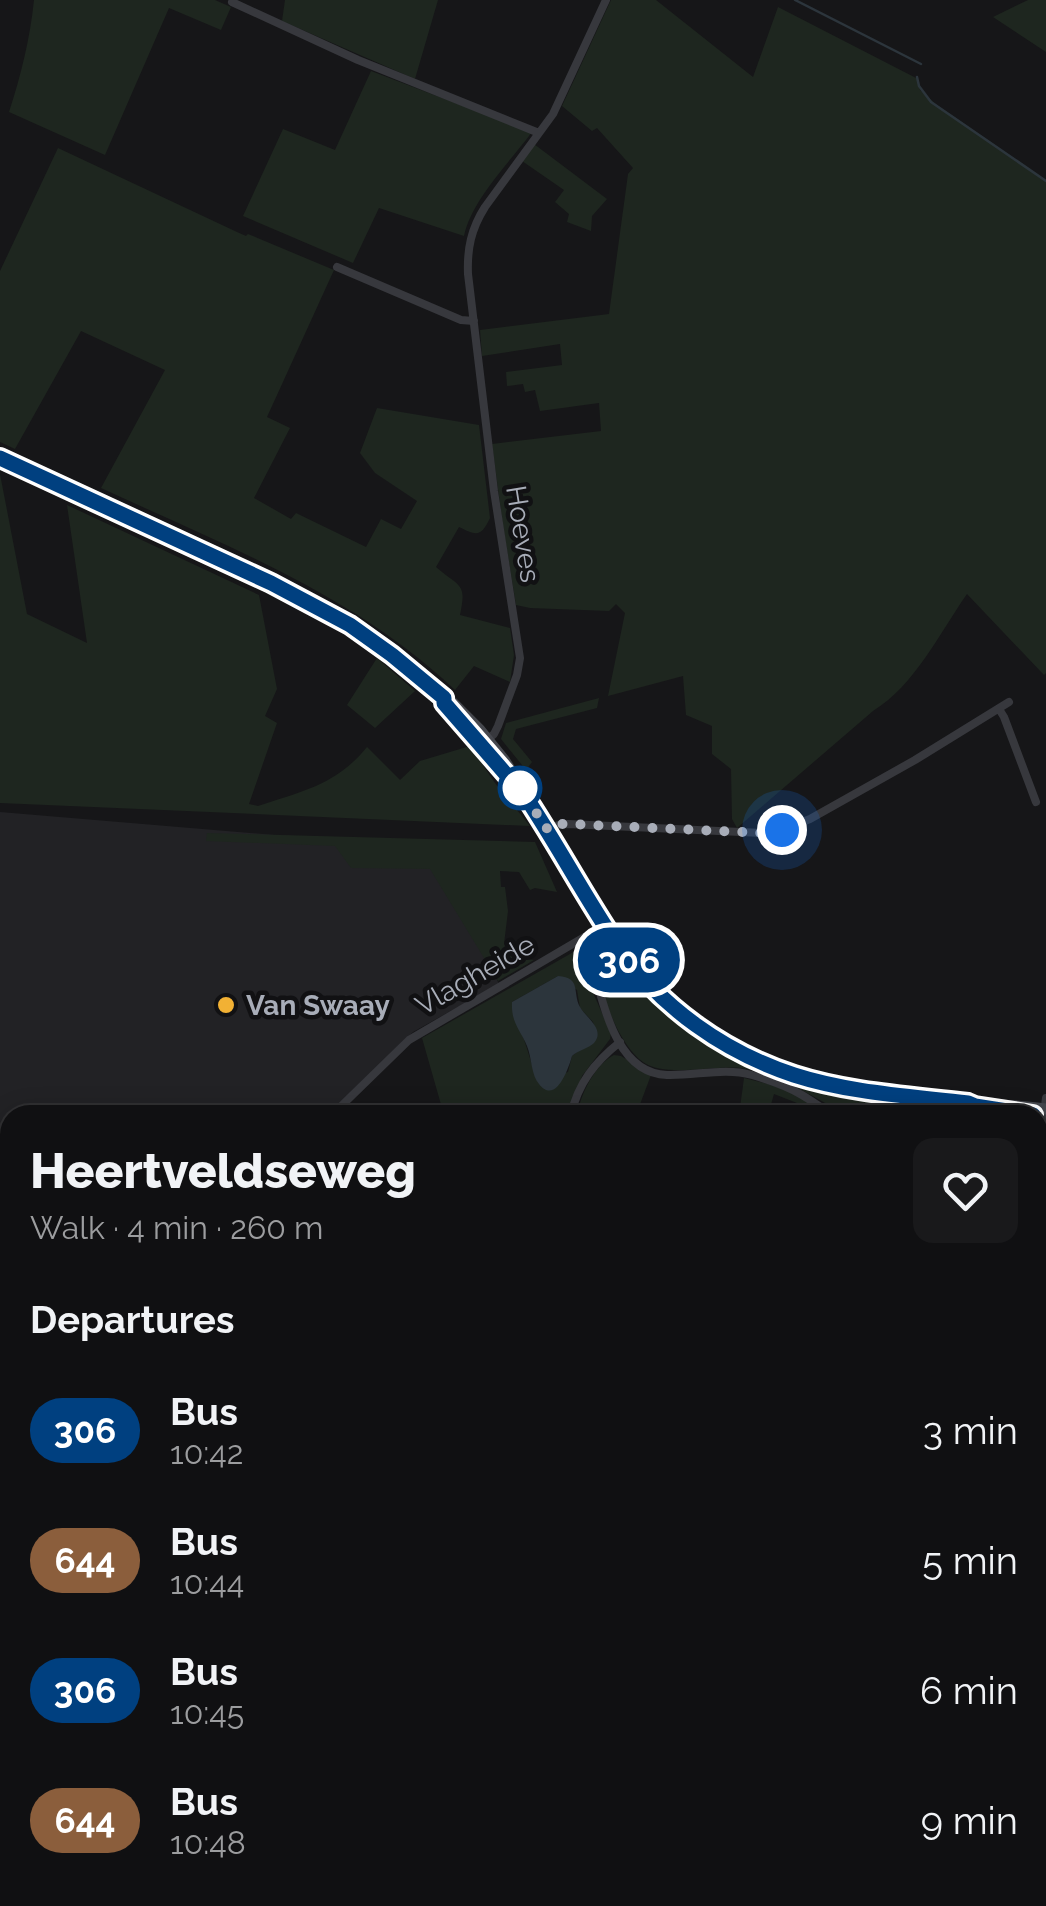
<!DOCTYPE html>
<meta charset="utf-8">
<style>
:root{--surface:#101012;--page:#19191b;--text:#f1f3f6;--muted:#9c9d9f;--line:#303032}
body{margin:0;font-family:Raleway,sans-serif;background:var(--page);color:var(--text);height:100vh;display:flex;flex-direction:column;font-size:38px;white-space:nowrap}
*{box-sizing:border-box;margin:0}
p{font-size:32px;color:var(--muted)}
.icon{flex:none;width:55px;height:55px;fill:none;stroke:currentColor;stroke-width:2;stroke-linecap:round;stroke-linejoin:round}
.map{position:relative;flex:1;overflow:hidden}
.drawer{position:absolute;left:0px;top:1105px;width:1048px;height:802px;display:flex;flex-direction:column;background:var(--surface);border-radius:30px 30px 0 0;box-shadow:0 5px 25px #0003,0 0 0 2px var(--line)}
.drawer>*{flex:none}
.badge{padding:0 20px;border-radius:32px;font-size:35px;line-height:65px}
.you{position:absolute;width:50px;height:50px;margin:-25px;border:8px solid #fff;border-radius:50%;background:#1a73e8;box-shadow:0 0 0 15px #1a73e833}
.map>.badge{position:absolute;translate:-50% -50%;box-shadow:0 0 0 5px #fff}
h2{padding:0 30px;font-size:38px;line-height:90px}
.round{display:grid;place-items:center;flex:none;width:105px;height:105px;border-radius:20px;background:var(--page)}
.overview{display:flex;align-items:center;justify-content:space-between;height:170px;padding:0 30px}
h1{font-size:48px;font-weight:800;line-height:75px}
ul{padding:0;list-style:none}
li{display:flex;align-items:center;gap:30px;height:130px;padding:0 30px}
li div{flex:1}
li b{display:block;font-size:38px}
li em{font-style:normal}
li .badge{min-width:110px;font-weight:700;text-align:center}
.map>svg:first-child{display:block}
.built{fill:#222225}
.green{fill:#1e261f;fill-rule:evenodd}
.water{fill:#2c353c}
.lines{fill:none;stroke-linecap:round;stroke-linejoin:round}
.stream{stroke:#2c353c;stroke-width:2.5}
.street{stroke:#37383d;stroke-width:8}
.secondary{stroke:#45474d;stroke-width:11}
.line-casing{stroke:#fff;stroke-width:22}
.line{stroke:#004080;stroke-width:15}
.walk{stroke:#a8adb8;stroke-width:10;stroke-dasharray:0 18}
.stop-dot{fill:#fff;stroke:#004080;stroke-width:5}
.poi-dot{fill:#f2b134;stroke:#111113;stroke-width:4}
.labels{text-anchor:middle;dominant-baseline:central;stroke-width:9;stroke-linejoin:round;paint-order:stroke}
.street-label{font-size:28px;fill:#a8adb8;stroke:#111113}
.poi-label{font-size:28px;font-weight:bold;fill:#a8adb8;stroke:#111113;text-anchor:start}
</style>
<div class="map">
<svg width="1046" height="1906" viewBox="0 0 1046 1906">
<rect width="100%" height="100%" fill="#161618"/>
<path class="built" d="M0,812L275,835L362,839L364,842L432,848L499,984L413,1032L327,1115H10V1206L0,1194V1166L9,1157L0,1146Z
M4,1465L10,1471V1741L0,1750V1469Z"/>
<path class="green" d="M34,0H215L231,7L221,30L169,8L105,155L9,112C21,75 30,39 34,0Z
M285,0H438L415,79L282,21Z
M611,0H656L753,77L778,7L918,79L920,90L937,105L1046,180V673L1044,675L967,594C939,634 915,685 873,711L737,828L732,819L731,769L712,754V726L686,715L683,676L608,696L625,613L616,604L609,611L530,608L516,605L503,526L492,444L601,431L599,403L540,411L535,390L525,392L523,384L507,386L506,372L562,365L560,344L482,356L480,330L609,314L628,174L633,168L597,128L592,131L562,106Z
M1028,0H1046V52L993,17Z
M371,71L532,132C510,162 472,199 464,236L379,208L353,263L243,216L283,129L335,150Z
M534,144L607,199L592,216L591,231L567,222L569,214L555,202L564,190L522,161Z
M58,148L237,232L246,236L248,234L334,270L267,417L290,428L254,498L291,519L296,513L366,547L381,519L401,529L417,501L375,473L360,453L377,408L479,425L490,518C481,537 477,536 459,527L436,567C460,588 467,582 460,615L510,628L514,655L510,682L474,666L455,690C355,595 224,545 101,488L165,370L81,331L15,449L0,442V271Z
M0,474L27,614L87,643L67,505L259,595L277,689L265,716L277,723L249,804L258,806C303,791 336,785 367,747L400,780L420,761L470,746L495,783L530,826L0,803Z
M377,658L415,691L375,728L347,705Z
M599,698L597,708L516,729L513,739L532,762L526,770L501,739L506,723Z
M207,833L535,842L557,892L535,888L530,890L519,872L500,871L501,887H505L508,911L504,944L510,956L534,960L498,981L430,869L351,868L335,846L206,841Z
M602,940L611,943L729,1052L763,1069L800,1082L853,1093L1021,1115C983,1115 944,1115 906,1115C889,1115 870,1117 853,1115C841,1113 829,1105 818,1099C794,1086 769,1072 741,1068C713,1065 666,1078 643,1062C616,1043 593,977 595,945Z
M577,950L585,954L594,995L611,1033L610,1039L582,1076L568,1115H536L533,1104L492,1115H444L422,1038ZM558,976L577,990L580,1008L593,1022L596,1036L572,1056L568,1072L537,1080L512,1002Z
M614,1055L621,1056L651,1075L636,1115H577C581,1093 595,1065 614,1055Z
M744,1078C769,1084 797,1091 815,1109L813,1115L797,1103L774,1094L768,1115H739Z
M0,1187L10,1200V1319L0,1307Z
M697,1898H929L920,1906H698Z"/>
<path class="water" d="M558,976C582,978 572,992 580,1007C585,1017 606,1029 594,1043C589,1048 577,1051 572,1056C569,1067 556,1106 539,1084C531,1075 532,1058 527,1046C520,1029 511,1023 512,1002Z"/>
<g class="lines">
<path class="stream" d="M795,0L921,64
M917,77L919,86L931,102L1046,181"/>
<path class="street" d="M232,2L358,60L539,133
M337,267L461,320L474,321
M999,709L1004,717L1036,802
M482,745L494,734L498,726L517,675L520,658L494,491L468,274C467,249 471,229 485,207L553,114L606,0
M548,830L558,825L568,824L762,833L782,830L810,819L915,760L1009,702
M584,939C601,980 607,1073 667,1075C696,1076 724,1067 752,1075C769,1080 787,1086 802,1095C814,1102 823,1110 835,1115
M332,1115L409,1040L605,925
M571,1115C578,1083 595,1062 620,1042
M1038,1156L1046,1098
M1038,1171L1046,1172
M1038,1325L1046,1329
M0,1429L10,1443
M1038,1806L1046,1799
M691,1898L692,1906
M197,1906L207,1898
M556,1906L567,1898
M927,1906L937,1898"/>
<path class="secondary" d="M0,458L271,583L350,625L393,655L444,698L449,699L480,730L505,761L618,946C632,964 646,982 663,998C743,1076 855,1093 962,1102C990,1105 1018,1105 1046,1109
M1006,1111L1033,1115"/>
</g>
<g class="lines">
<g class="line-casing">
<path id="line" d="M0,458L271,583L350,625L392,655L444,698V703L511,780L517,784C553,836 582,893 618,946C660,1007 724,1052 794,1075C850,1093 910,1096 968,1103L975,1106L1033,1115"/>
</g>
<use href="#line" class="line"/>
<path class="walk" d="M520,788L518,786L548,830L560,824H568L762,833L782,830"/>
</g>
<circle class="stop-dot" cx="520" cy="788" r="20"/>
<circle class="poi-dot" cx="226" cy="1005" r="10"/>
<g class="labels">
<g class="street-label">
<text transform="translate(523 534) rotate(81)">Hoeves</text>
<text transform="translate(475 975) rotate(-30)">Vlagheide</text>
</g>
<g class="poi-label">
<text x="246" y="1005">Van Swaay</text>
</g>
</g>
</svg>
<div class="you" style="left:782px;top:830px"></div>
<b class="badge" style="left:629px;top:960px;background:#004080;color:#fff">306</b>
<section class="drawer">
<div class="overview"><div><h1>Heertveldseweg</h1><p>Walk · 4 min · 260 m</p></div><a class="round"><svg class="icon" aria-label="heart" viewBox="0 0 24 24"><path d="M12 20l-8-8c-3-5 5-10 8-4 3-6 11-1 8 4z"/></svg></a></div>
<h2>Departures</h2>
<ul>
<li><span class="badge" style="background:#004080;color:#fff">306</span><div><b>Bus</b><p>10:42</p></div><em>3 min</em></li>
<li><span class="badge" style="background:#8b5e3c;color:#fff">644</span><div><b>Bus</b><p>10:44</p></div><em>5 min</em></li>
<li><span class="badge" style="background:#004080;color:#fff">306</span><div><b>Bus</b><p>10:45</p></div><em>6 min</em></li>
<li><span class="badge" style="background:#8b5e3c;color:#fff">644</span><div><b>Bus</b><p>10:48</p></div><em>9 min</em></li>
</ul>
</section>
</div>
